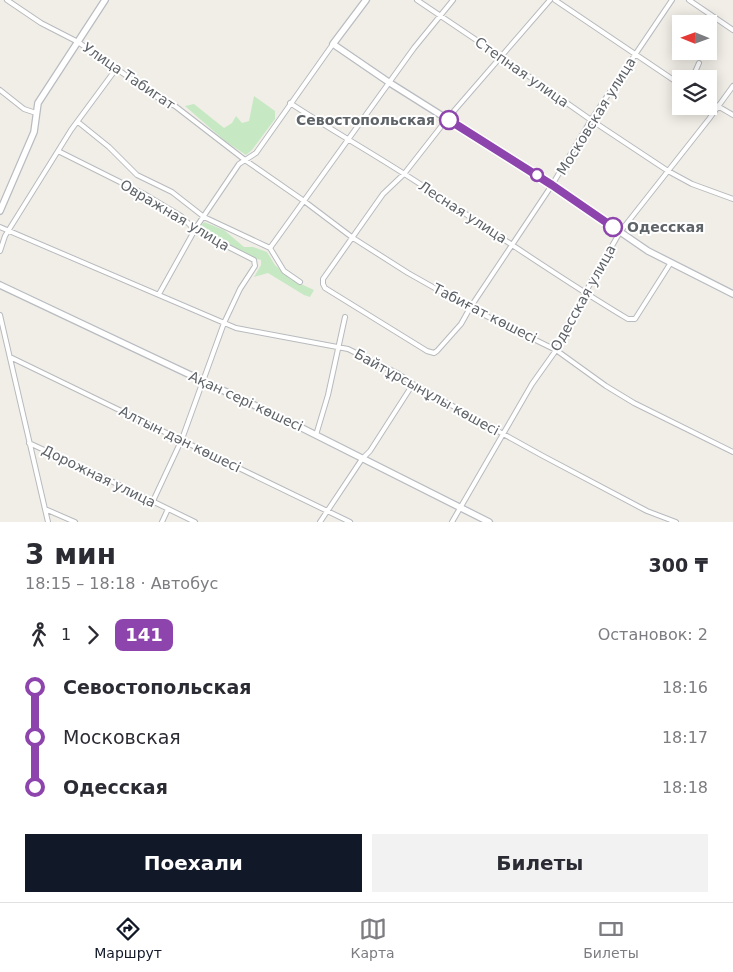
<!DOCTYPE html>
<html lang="ru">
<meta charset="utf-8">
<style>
:root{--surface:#fff;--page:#f2f2f3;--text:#2b2b33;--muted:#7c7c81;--line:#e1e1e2;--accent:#111827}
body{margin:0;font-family:"DejaVu Sans",sans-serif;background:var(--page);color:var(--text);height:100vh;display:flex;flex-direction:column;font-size:19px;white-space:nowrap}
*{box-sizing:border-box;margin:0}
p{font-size:16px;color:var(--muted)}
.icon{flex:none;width:28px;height:28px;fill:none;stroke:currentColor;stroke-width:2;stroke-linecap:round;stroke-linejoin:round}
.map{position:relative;height:522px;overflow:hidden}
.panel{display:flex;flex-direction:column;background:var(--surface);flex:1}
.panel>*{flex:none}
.badge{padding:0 10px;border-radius:8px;font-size:18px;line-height:32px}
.needle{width:32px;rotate:271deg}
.controls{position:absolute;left:672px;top:15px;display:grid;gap:10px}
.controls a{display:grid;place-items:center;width:45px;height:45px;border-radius:0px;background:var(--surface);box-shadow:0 2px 12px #0003;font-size:25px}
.map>.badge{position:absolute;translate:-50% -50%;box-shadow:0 0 0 2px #fff}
.legs{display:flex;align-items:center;gap:8px;height:55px;padding:0 25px;font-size:16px}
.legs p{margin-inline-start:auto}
.summary{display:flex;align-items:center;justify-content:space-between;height:85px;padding:0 25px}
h1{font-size:28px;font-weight:800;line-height:38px}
.action{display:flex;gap:10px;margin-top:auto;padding:10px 25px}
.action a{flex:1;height:58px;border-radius:0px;background:var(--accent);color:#fff;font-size:20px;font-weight:800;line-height:58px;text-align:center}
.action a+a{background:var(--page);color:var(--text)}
ul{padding:0 25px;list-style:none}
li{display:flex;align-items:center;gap:18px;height:50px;font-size:19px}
li i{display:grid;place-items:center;width:8px;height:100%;margin:0 6px;background:currentColor}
li i::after{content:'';width:12px;height:12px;margin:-6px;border:4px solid;border-radius:50%;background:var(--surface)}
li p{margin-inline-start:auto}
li:first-child i{background:linear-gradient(#0000 50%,currentColor 0)}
li:last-child i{background:linear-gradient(currentColor 50%,#0000 0)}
.menu{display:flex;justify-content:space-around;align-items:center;height:70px;border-top:1px solid var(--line);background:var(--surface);font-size:14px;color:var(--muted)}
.menu a{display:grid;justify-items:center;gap:2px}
.menu .on{color:var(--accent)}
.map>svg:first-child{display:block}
.green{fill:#c6e9c3}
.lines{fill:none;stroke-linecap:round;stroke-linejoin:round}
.street-casing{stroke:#b7babe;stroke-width:6}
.secondary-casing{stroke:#b8bcc1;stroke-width:8}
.street{stroke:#fff;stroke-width:4}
.secondary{stroke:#fff;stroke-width:5.5}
.line-1-casing{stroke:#fff;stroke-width:11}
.line-1{stroke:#8e44ad;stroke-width:8}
.stop-1-dot{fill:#fff;stroke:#8e44ad;stroke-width:2.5}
.labels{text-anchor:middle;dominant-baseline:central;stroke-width:4;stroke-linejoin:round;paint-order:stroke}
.street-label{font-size:14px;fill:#5e6368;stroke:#fff}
.stop-label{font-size:14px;font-weight:bold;fill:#5e6368;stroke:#fff;text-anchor:end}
</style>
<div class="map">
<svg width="733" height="522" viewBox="0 0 733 522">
<rect width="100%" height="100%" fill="#f1eee7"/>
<path class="green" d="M254,96L275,111V119L252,150L246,155L225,141L185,106L194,104L224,128L232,123L236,116L242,123L249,121Z
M204,222L224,230L244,247H253L267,252L275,265L290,279L314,290L310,297L304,295L268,273L254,277L261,265V260L252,258L199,229Z"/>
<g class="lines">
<g class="street-casing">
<path id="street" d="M7,0L41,23L78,42L160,99L175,106L245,160L304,201L353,238L408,273L470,308L556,350L606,386L634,403L733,452
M417,0L500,56L591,120L668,171L692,184L733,199
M550,0L447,119L404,174L383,194L323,279V284L325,288L427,351L434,353L437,351L461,324L470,308L552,185L591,120L672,0
M555,0L681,85
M689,0L733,30
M692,79L699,63
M0,90L24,109L36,113
M709,101L733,115
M290,103C328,128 367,150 406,175C480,222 552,274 628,319H635L670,264
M78,122L109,147L137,175L172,192L204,217L270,248L284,271L300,282
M58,151L146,195L181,216L195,230L254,260L255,266L240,289L224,323L182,439L153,501
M0,227L236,328L348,349L397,373L413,384L543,456L647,511L676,522
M270,248L414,48L453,0
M0,251L5,236L71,130L116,69
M159,294L197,226L239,164L256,153L333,44
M0,315L48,522
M10,357L350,522
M316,435L328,395L345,317
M29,443L107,479L195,522
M45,509L75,522
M162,522L168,509
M320,522L362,459L370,451L413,384
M452,522L532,384L559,346L585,293L620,232L709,119L733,86"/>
</g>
<g class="secondary-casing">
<path id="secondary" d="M366,0L333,44L390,83L552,185L648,251L733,294
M0,211L34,132L38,103L105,0
M0,285L292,423L489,522"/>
</g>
<use href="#street" class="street"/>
<use href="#secondary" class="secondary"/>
</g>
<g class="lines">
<g class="line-1-casing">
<path id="line-1" d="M449,120L552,185L613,227"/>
</g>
<use href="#line-1" class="line-1"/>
</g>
<g class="stop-1-dot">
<circle cx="449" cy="120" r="9"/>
<circle cx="537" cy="175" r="6"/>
<circle cx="613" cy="227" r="9"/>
</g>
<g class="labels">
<g class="street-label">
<text transform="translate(522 72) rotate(35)">Степная улица</text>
<text transform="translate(129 76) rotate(34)">Улица Табигат</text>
<text transform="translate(596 116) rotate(-58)">Московская улица</text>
<text transform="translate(463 212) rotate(33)">Лесная улица</text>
<text transform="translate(175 215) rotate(31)">Овражная улица</text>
<text transform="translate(583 298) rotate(-61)">Одесская улица</text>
<text transform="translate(485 313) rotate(27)">Табиғат көшесі</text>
<text transform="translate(427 392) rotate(29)">Байтұрсынұлы көшесі</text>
<text transform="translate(246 401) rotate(25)">Ақан сері көшесі</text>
<text transform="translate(180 439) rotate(26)">Алтын дән көшесі</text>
<text transform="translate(99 476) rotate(26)">Дорожная улица</text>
</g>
<g class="stop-label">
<text x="435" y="120">Севостопольская</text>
<text x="627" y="227" text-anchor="start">Одесская</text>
</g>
</g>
</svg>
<div class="controls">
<a><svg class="needle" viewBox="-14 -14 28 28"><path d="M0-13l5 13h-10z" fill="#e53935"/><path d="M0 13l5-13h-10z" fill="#7c7c81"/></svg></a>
<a><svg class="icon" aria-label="layers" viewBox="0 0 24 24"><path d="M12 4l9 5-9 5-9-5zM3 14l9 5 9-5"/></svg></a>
</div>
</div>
<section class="panel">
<div class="summary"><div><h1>3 мин</h1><p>18:15 – 18:18 · Автобус</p></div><b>300 ₸</b></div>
<div class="legs"><svg class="icon" aria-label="walk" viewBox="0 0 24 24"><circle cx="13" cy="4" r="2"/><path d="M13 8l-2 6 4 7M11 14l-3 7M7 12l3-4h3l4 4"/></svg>1<svg class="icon" aria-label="forward" viewBox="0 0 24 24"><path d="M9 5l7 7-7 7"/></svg><b class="badge" style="background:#8e44ad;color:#fff">141</b><p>Остановок: 2</p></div>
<ul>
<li><i style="color:#8e44ad"></i><b>Севостопольская</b><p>18:16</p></li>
<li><i style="color:#8e44ad"></i><span>Московская</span><p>18:17</p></li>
<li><i style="color:#8e44ad"></i><b>Одесская</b><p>18:18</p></li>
</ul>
<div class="action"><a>Поехали</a><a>Билеты</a></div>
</section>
<nav class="menu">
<a class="on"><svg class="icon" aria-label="directions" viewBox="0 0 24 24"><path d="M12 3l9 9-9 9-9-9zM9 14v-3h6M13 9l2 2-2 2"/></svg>Маршрут</a>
<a><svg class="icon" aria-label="map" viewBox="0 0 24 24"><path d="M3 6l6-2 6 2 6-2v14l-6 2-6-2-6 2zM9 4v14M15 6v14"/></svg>Карта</a>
<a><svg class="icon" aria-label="tickets" viewBox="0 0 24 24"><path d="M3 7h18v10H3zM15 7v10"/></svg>Билеты</a>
</nav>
